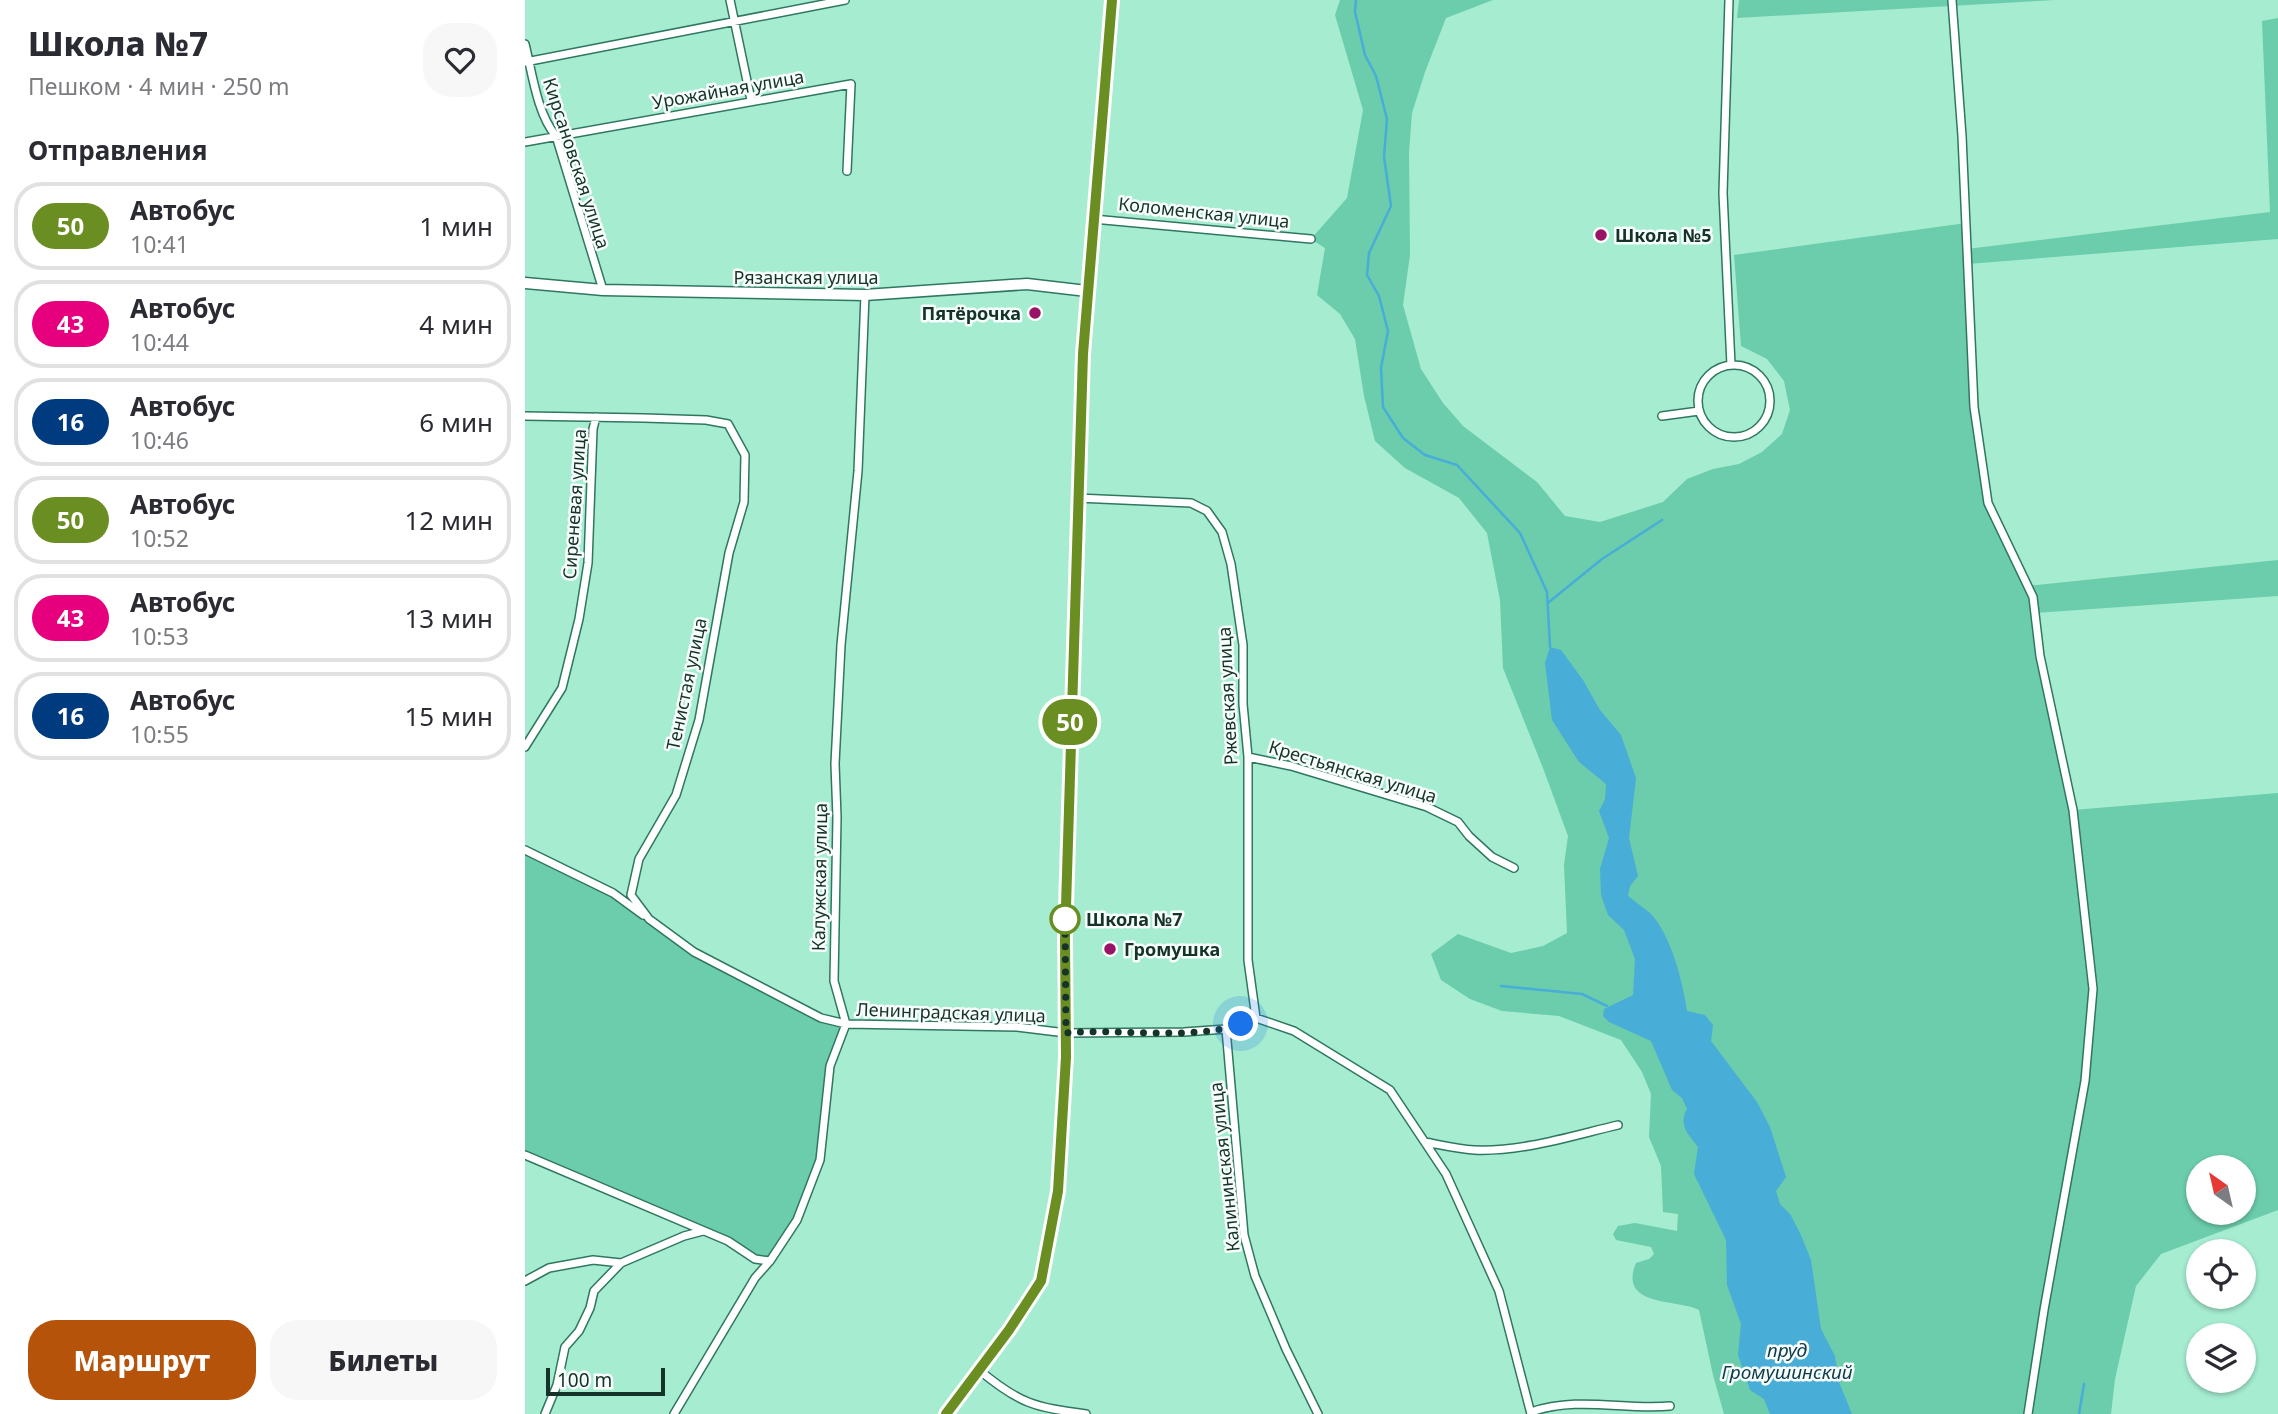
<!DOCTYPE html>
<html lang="ru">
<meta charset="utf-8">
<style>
:root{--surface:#fff;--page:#f7f7f7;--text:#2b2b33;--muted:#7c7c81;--line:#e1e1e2;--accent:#b45309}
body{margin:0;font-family:"Noto Sans",sans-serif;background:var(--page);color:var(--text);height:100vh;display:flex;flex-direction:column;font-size:26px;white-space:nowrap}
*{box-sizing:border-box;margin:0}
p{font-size:23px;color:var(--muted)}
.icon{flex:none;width:38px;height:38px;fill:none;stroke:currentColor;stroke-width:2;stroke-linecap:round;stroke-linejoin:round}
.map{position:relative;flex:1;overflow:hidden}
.drawer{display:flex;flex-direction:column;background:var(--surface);width:525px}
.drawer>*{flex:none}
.badge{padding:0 14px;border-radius:23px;font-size:24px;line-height:46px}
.needle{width:46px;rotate:326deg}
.buttons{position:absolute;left:1661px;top:1155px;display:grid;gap:14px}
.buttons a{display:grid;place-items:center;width:70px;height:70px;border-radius:50%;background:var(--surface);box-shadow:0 2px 5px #0004;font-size:35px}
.scale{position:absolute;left:21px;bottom:18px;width:119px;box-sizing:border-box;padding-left:7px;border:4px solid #153329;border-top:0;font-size:19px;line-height:24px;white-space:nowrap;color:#153329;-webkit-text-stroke:5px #f7fdfa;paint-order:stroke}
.you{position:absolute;width:35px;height:35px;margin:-18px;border:5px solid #fff;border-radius:50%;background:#1a73e8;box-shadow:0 0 0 10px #1a73e833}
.map>.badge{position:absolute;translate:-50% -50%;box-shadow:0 0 0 4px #fff}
h2{padding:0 28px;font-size:26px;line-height:63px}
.round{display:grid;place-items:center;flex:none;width:74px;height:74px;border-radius:28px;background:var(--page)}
.overview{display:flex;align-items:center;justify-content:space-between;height:119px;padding:0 28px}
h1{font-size:33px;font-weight:800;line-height:52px}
.cta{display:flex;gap:14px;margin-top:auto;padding:14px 28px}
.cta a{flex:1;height:80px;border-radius:28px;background:var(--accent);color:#fff;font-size:28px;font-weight:800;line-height:80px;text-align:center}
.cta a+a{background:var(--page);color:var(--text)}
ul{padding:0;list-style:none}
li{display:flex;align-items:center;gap:21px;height:88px;margin:0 14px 10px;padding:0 14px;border:4px solid var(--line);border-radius:28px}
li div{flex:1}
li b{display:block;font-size:26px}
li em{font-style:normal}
li .badge{min-width:77px;font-weight:700;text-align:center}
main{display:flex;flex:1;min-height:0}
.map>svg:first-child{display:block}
.green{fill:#6bcdab;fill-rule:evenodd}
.water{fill:#48add7}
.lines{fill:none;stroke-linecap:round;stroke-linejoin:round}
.stream{stroke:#48add7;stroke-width:2.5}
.street-casing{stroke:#307760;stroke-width:10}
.secondary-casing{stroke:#307760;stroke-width:13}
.street{stroke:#fff;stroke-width:7}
.secondary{stroke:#fff;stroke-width:10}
.line-casing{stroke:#fff;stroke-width:16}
.line{stroke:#6b8e23;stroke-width:10}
.walk{stroke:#153329;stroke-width:7;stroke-dasharray:0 12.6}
.poi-dot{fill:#991367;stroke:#f7fdfa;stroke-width:2.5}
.stop-dot{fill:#fff;stroke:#6b8e23;stroke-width:3.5}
.labels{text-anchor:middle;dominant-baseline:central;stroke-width:5;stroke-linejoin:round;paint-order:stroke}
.street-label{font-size:18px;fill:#153329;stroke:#f7fdfa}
.poi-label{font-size:18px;font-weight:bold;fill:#153329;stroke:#f7fdfa;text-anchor:start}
.stop-label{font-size:18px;font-weight:bold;fill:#153329;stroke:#f7fdfa;text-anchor:start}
.water-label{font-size:19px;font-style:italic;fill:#0e3b4c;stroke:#f7fdfa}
</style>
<main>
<section class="drawer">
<div class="overview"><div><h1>Школа №7</h1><p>Пешком · 4 мин · 250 m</p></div><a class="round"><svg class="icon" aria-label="heart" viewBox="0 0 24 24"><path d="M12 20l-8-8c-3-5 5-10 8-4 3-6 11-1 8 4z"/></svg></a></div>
<h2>Отправления</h2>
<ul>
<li><span class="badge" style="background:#6b8e23;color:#fff">50</span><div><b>Автобус</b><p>10:41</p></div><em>1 мин</em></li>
<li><span class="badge" style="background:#e6007e;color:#fff">43</span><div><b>Автобус</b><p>10:44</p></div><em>4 мин</em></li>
<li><span class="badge" style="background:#003b80;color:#fff">16</span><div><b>Автобус</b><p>10:46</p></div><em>6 мин</em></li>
<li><span class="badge" style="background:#6b8e23;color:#fff">50</span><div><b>Автобус</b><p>10:52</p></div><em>12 мин</em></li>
<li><span class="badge" style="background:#e6007e;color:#fff">43</span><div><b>Автобус</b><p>10:53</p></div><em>13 мин</em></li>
<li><span class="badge" style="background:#003b80;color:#fff">16</span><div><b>Автобус</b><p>10:55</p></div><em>15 мин</em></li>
</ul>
<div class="cta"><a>Маршрут</a><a>Билеты</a></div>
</section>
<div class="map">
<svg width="1753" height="1414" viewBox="0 0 1753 1414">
<rect width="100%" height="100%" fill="#a5ecd1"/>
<path class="green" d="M815,0H968L921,18L900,72L887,113L884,152L885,255L878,305L896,369L918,403L938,426L1012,482L1040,516L1075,522L1138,502L1162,479L1188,469L1214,464L1237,452L1257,434L1265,410L1259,381L1242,359L1216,346L1209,255L1441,223L1442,249L1745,212L1737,21L1753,18V239L1443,264L1449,407L1463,503L1503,586L1753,560V596L1510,613L1548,810L1753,793V1210L1636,1254L1611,1286L1590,1379L1586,1414H1199L1188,1375L1174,1310C1156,1299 1092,1308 1111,1263L1124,1259L1129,1254L1126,1247L1091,1240L1088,1234L1093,1226L1110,1223L1152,1231L1153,1214L1138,1212L1136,1166L1124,1137L1126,1094L1117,1072L1096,1040L1034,1016L977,1011L945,999L916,980L906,954L933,934L986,953L1018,946L1042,933L1039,865L1043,836L1018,768L978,668L975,600L962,533L934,498L880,468L850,441L839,396L830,339L815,314L792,295L800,248L786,239L822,198L838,110L810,15ZM1673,1167H1718V1213H1673Z
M1214,0H1530L1212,18Z
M0,850L88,893L169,952L296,1018L321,1024L305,1066L295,1160L272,1220L245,1261L230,1259L203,1241L0,1155Z"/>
<path class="water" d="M1025,647L1036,650L1058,680L1075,710L1096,735L1111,778L1104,838L1113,876L1105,886L1103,896C1110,902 1118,907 1125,913C1146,934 1158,983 1162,1011L1180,1015L1188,1025L1186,1041L1232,1102L1245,1127L1261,1177L1251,1191L1255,1204L1265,1214L1275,1233L1286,1260L1296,1329L1310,1356L1314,1382L1327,1414H1245L1239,1399L1225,1390L1213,1355L1216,1324L1202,1285L1201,1240L1169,1174L1173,1147C1163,1134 1153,1125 1162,1109L1157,1098L1147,1090L1126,1041L1084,1022L1078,1016L1079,1009L1108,995L1110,959L1099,930L1083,915L1076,895L1075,869L1084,838L1074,811L1080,799L1081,784L1054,762L1027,720L1020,663Z"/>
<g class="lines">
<path class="stream" d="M831,0L830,12L840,55L851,76L862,119L859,157L866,206L844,253L842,275L854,296L863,331L856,368L858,407L878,438L900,455L932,465L995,533L1022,592L1025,647
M1024,602L1077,559L1137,520
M976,986L1057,994L1082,1006
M1554,1414L1559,1384"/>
<g class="street-casing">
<path id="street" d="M205,0L226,100
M1204,0L1198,193L1206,365
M1427,0L1437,136L1449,407L1463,503L1508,597L1515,656L1548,810L1568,989L1560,1081L1519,1310L1503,1414
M0,44C7,72 12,114 31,136L78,290
M0,62L320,0
M0,142L326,84L322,171
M568,219L786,239
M1173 401a36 36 0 1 1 72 0a36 36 0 1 1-72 0Z
M0,416L119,418L181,420L203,424L220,455L219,502L204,553L174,720L151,795L114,859L106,895L124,919L169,952L296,1018L321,1024L492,1027L541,1033L659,1032L701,1029L731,1018L769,1031L865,1090L921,1174L974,1291L1006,1414
M1137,416L1174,411
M552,498L666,503L682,511L697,532L706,564L718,645V704L723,757V960L731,1018
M0,747L37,688L54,619L63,563L68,429L71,417
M723,757L766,766L902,807L933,822L944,836L967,857L989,868
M0,850L88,893L118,915
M701,1029L719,1235L730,1276L761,1349L793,1414
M900,1142C916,1145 933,1149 949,1150C997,1152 1046,1136 1093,1125
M0,1155L203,1241L230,1259L245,1261
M0,1281L24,1268L68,1260L96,1263L159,1236L178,1231
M454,1370C495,1404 509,1407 561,1414
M1006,1412C1053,1396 1097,1410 1145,1406
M20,1414L32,1385L40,1347L54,1331L65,1308L69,1291L96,1263
M149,1414L230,1278L245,1261L272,1220L295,1160L305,1066L321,1024L309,981L312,817L310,764L316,645L333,471L340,295"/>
</g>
<g class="secondary-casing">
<path id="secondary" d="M0,283L78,290L340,295L502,284L562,291
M421,1414L484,1330L516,1281L533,1191L540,1080L539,939L558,354L587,0"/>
</g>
<use href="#street" class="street"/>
<use href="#secondary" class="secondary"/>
</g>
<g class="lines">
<g class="line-casing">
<path id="line" d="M421,1414L484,1330L516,1281L533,1191L541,1057L540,939L558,354L587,0"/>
</g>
<use href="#line" class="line"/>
<path class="walk" d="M540,919V914L541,1033C595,1028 666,1041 716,1024"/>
</g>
<g class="poi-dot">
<circle cx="1076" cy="235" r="7"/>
<circle cx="510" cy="313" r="7"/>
<circle cx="585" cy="949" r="7"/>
</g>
<circle class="stop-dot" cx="540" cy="919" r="14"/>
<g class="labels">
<g class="street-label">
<text transform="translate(203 89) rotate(-10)">Урожайная улица</text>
<text transform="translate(52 163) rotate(72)">Кирсановская улица</text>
<text transform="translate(679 212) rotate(6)">Коломенская улица</text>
<text x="281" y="277">Рязанская улица</text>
<text transform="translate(49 504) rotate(-86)">Сиреневая улица</text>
<text transform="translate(161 684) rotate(-78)">Тенистая улица</text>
<text transform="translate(702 696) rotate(-93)">Ржевская улица</text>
<text transform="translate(828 771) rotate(17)">Крестьянская улица</text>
<text transform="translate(294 877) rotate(-89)">Калужская улица</text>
<text transform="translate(426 1012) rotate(2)">Ленинградская улица</text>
<text transform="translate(699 1167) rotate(-96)">Калининская улица</text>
</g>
<g class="poi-label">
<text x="1090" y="235">Школа №5</text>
<text x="496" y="313" text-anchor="end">Пятёрочка</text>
<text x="599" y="949">Громушка</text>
</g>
<g class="stop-label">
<text x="561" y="919">Школа №7</text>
</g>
<g class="water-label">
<text x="1262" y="1350">пруд<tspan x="1262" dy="22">Громушинский</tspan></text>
</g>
</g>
</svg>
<div class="buttons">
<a><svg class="needle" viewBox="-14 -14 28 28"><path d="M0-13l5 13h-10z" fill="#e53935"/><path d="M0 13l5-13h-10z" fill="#7c7c81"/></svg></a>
<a><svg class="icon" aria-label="locate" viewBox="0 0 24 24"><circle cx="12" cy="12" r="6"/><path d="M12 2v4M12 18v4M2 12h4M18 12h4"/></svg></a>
<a><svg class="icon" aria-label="layers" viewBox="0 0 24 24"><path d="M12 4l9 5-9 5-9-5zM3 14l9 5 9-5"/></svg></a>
</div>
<div class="scale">100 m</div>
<div class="you" style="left:716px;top:1024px"></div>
<b class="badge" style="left:545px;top:722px;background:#6b8e23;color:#fff">50</b>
</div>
</main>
